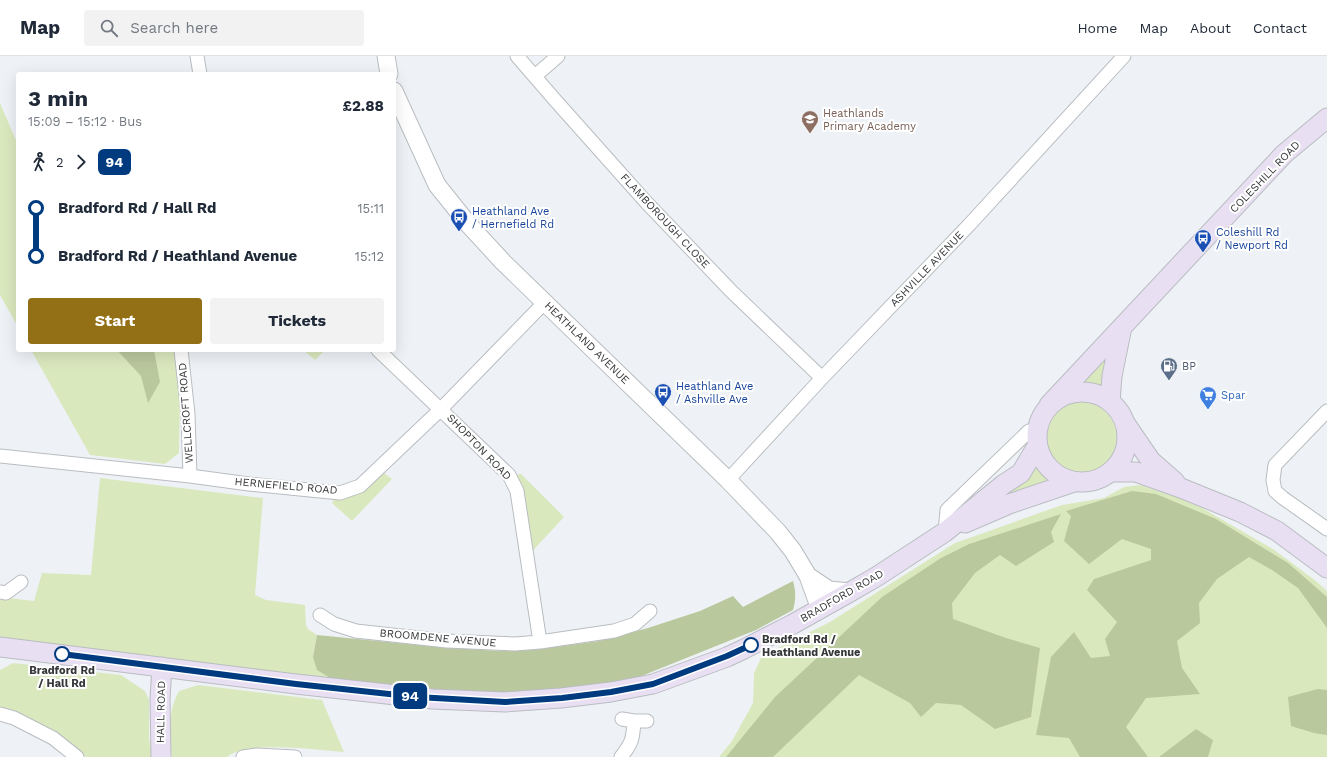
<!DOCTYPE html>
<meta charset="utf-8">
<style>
:root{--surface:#fff;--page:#f2f2f3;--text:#1f2937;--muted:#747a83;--line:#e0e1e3;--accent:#936f16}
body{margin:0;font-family:"Work Sans",sans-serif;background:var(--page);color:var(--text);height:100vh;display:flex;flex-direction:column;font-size:15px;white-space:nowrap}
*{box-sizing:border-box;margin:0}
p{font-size:13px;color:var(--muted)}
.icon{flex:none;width:22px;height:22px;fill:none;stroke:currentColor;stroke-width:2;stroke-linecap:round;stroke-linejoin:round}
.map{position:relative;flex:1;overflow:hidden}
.drawer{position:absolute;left:16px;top:16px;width:380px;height:280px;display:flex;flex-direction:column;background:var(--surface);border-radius:4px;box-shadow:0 4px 16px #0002}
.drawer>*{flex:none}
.badge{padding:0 8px;border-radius:6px;font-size:14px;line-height:26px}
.map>.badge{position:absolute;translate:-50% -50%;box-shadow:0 0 0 2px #fff}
.legs{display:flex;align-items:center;gap:6px;height:44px;padding:0 12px;font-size:13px}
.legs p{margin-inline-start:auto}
.headline{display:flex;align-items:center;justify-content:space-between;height:68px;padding:0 12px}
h1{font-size:22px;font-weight:700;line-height:30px}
.cta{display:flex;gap:8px;margin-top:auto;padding:8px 12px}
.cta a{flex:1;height:46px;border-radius:4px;background:var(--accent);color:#fff;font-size:16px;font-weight:700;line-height:46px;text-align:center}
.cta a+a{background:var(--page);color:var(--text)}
ul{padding:0 12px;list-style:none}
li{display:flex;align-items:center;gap:14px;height:48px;font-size:15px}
li i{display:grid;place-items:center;width:6px;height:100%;margin:0 5px;background:currentColor}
li i::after{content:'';width:10px;height:10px;margin:-5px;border:3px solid;border-radius:50%;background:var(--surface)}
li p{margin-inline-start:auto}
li:first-child i{background:linear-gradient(#0000 50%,currentColor 0)}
li:last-child i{background:linear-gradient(currentColor 50%,#0000 0)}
header{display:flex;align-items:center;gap:24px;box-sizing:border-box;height:56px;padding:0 20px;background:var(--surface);border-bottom:1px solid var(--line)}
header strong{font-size:19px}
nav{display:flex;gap:22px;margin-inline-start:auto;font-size:14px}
.search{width:280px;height:36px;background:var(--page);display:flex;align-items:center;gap:10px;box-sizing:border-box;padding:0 14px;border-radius:4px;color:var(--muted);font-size:15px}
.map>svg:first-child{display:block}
.green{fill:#dae8be}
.forest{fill:#bac89d}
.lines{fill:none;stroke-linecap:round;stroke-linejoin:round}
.minor-casing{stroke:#b9bdc1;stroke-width:15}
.tertiary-casing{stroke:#b9bdc1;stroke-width:19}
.secondary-casing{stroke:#b9bdc1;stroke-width:21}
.minor{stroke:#fff;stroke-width:13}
.tertiary{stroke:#fff;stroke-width:17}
.secondary{stroke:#e9dff2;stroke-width:19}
.line-1-casing{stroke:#fff;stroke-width:9}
.line-1{stroke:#003b80;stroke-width:6}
.stop-1-dot{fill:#fff;stroke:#003b80;stroke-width:2}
.labels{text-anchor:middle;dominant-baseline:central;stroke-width:4;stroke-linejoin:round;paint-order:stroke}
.education-label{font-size:11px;fill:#785e54;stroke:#fff;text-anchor:start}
.street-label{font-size:11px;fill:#353739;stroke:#fff}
.transit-label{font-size:11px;fill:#164399;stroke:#fff;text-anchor:start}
.service-label{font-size:11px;fill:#4e5e75;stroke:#fff;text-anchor:start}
.shop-label{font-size:11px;fill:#366cbe;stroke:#fff;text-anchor:start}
.stop-label{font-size:11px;font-weight:bold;fill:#353739;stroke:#fff;text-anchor:start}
</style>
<header>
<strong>Map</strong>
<div class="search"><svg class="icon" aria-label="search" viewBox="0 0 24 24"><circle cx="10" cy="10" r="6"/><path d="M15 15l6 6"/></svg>Search here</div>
<nav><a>Home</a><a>Map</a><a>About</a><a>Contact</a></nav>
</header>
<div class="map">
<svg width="1327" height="701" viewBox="0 0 1327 701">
<rect width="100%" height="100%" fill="#eef2f6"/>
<path class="green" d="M0,47L18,89V271L0,239Z
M1111,289L1101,333L1081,327Z
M31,294H174L180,339L179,397L165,408L90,399Z
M303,294H325L315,304Z
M1045 382a36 36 0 1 1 72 0a36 36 0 1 1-72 0Z
M1035,411L1055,428L1033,435L1009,437L1008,433Z
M384,417L392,423L352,465L332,447L335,442L353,440Z
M521,418L564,461L527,501L509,419Z
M100,422L263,442L255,539L266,544L305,549L306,569L308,573L317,579L313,601L332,623L0,584V541L34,545L42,517L91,519Z
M1140,429L1179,442L1202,452L1273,493L1316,525L1327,535V701H719L732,685L753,647L754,617L762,600L830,566L955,487L1062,449L1104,442L1124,431Z
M13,607L121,619L145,635L149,644V683L152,701H86L53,677L0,654V614Z
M198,629L322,644L344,696C315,694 249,684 227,701H172C169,679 168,654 179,635Z"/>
<path class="forest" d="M117,294H154L160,326L148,347L141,320Z
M1132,435L1156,438L1216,463L1288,507L1327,541V572L1298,532L1272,514L1249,501L1217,523L1199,547L1200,567L1177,585L1182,612L1200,638L1146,642L1126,671L1148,701H1080L1069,682L1036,679L1051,601L1074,576L1091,602L1110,600L1105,583L1117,566L1087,534L1094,523L1151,504V493L1122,483L1089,508L1064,485L1071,460L1066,455Z
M1061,458L1051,476L1054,486L1016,510L1000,499L975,517L952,547L953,563L1006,582L1040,592L1031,661L995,673L961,649L936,647L921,661L910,647L859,619L773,701H726L775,641L882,541L941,502L969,488Z
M793,525C796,536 796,543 793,554L756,574L639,621L577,632L516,637L465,636L332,623L317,614L313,601L317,579L449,592L501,595L532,594L599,585L648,572L700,555L733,540L743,551Z
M1318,633L1327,634V679L1314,677L1291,670L1288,641Z
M1196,673L1213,684L1208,701H1159Z"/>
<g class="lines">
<g class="minor-casing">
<path id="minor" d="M197,0L200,18
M517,0L555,44L646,146L731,235L822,322
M535,20L558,0
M181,294L188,358L190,420
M378,294L509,419L517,435L540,586
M1327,355L1275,409L1273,424L1275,435L1283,442L1327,473
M0,400L190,420L249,428L340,437L360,430L441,353L545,246
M728,424L822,322L969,169L1124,0
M945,476L947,454L1029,375L1037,373
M0,536L6,537L21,526
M320,559L334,568L356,575L447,585L515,588L540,586L614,575L635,568L650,555
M0,658L14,662L53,682L77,701
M622,663L634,665H647
M243,701L257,699L295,701
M621,701C632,687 633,683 634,665"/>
</g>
<g class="tertiary-casing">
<path id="tertiary" d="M386,0L389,18
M394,35L437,129L469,169L503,206L728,424L778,476L793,495L808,520L820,553
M808,520L829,534L850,536"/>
</g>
<g class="secondary-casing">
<path id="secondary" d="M1037 381a45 45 0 1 1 90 0a45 45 0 1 1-90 0Z
M1110,346L1112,320L1122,271
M1049,349L1284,98L1327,62
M1125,367L1151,405L1175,426
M1110,416H1136L1181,432L1240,456L1277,475L1327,512
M965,467L1009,448L1074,426
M0,591L296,628L432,643L505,646L561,642L611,636L653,628L727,601L744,593L793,568L850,536L876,521L945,476L1004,428L1021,417L1037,390
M161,701L160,642L162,611"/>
</g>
<use href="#minor" class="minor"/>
<use href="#tertiary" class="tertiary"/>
<use href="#secondary" class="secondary"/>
</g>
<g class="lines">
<g class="line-1-casing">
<path id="line-1" d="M62,598L296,628L417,641L505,646L562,642L611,636L653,628L727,600L751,589"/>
</g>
<use href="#line-1" class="line-1"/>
</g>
<defs>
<g id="school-pin" transform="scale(0.9)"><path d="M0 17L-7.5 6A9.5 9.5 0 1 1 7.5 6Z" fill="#8d6e63" stroke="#fff"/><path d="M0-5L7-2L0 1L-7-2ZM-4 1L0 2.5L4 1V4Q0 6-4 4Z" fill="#fff"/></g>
<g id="bus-pin" transform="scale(0.9)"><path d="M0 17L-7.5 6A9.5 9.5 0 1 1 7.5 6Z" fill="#1a4fb4" stroke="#fff"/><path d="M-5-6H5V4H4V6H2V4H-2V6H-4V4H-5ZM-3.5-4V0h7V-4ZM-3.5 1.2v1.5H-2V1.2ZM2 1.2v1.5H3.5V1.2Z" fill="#fff"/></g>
<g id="fuel-pin" transform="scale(0.9)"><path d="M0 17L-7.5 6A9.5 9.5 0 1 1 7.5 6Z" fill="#5c6f8a" stroke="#fff"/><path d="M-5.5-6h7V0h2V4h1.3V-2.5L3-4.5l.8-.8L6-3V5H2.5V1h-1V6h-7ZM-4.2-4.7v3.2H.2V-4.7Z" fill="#fff"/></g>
<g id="supermarket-pin" transform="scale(0.9)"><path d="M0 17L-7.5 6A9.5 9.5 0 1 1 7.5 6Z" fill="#3f7fe0" stroke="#fff"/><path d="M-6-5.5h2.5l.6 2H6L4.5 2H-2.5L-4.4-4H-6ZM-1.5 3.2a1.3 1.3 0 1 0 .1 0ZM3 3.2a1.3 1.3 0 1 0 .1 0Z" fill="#fff"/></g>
</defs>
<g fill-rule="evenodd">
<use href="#school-pin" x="810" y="63"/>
<use href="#bus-pin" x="459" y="161"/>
<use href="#bus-pin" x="1203" y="182"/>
<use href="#fuel-pin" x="1169" y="310"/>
<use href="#bus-pin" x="663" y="336"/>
<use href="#supermarket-pin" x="1208" y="339"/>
</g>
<g class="stop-1-dot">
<circle cx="751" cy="589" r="7"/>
<circle cx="62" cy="598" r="7"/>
</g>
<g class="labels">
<g class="education-label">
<text x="823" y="57">Heathlands<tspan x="823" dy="13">Primary Academy</tspan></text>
</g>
<g class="street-label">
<text transform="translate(1265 121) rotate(-46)">COLESHILL ROAD</text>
<text transform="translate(665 165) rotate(47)">FLAMBOROUGH CLOSE</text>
<text transform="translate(927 213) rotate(-46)">ASHVILLE AVENUE</text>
<text transform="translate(587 287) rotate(44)">HEATHLAND AVENUE</text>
<text transform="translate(186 357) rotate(-94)">WELLCROFT ROAD</text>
<text transform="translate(479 391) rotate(46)">SHOPTON ROAD</text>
<text transform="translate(286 430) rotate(5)">HERNEFIELD ROAD</text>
<text transform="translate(842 540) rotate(-30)">BRADFORD ROAD</text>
<text transform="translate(438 582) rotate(5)">BROOMDENE AVENUE</text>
<text transform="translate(161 656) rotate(-89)">HALL ROAD</text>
</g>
<g class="transit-label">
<text x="472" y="155">Heathland Ave<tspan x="472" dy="13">/ Hernefield Rd</tspan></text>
<text x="1216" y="176">Coleshill Rd<tspan x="1216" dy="13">/ Newport Rd</tspan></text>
<text x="676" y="330">Heathland Ave<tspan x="676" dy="13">/ Ashville Ave</tspan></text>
</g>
<g class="service-label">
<text x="1182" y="310">BP</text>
</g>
<g class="shop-label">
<text x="1221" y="339">Spar</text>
</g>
<g class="stop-label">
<text x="762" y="583">Bradford Rd /<tspan x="762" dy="13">Heathland Avenue</tspan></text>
<text x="62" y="614" text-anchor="middle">Bradford Rd<tspan x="62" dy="13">/ Hall Rd</tspan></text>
</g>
</g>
</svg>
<b class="badge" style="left:410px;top:640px;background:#003b80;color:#fff">94</b>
<section class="drawer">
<div class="headline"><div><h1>3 min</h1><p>15:09 – 15:12 · Bus</p></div><b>£2.88</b></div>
<div class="legs"><svg class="icon" aria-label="walk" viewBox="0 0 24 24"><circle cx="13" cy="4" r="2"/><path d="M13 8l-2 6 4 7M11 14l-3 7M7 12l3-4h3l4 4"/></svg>2<svg class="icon" aria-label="forward" viewBox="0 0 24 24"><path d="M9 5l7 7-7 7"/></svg><b class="badge" style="background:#003b80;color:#fff">94</b></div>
<ul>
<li><i style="color:#003b80"></i><b>Bradford Rd / Hall Rd</b><p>15:11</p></li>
<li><i style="color:#003b80"></i><b>Bradford Rd / Heathland Avenue</b><p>15:12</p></li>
</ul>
<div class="cta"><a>Start</a><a>Tickets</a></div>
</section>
</div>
